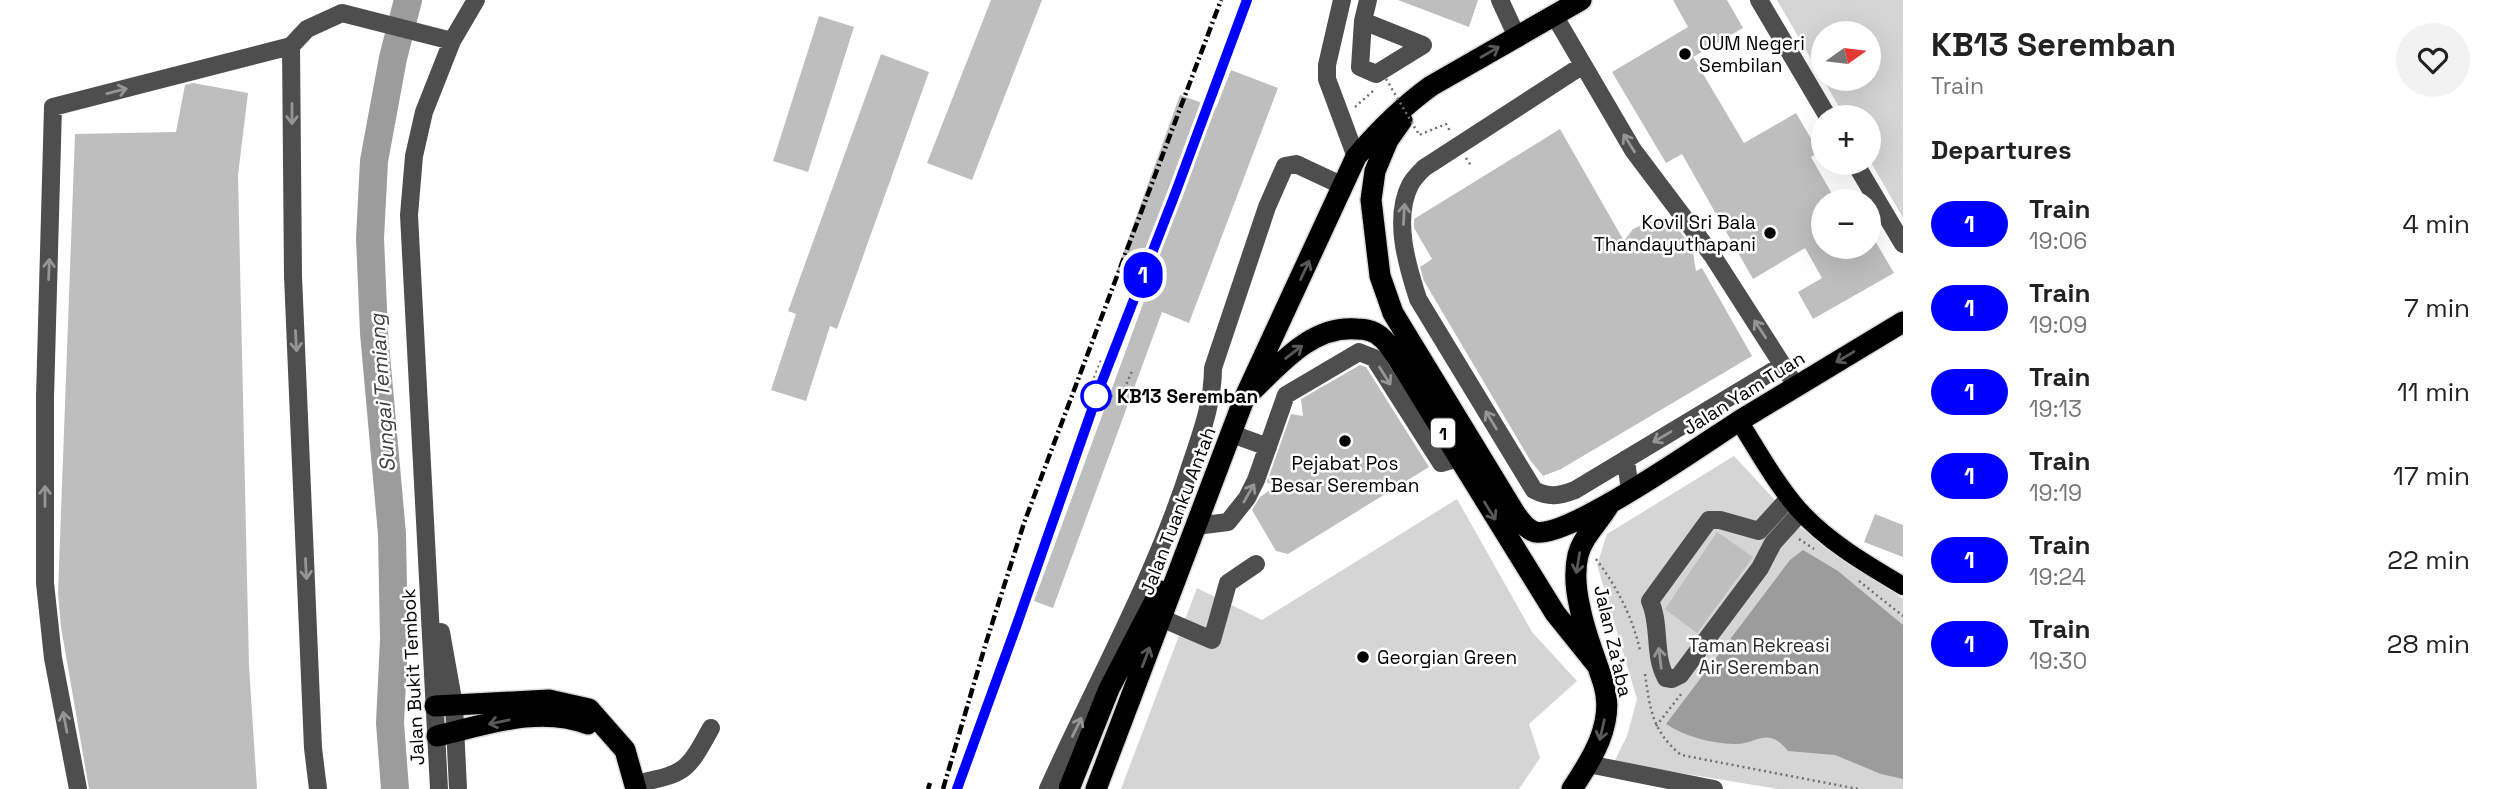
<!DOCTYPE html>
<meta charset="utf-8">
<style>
:root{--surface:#fff;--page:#f2f2f2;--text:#222;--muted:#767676}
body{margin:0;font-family:"Space Grotesk",sans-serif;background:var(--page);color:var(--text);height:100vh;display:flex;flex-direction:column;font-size:26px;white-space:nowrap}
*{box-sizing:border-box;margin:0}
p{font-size:23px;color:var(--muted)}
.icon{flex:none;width:38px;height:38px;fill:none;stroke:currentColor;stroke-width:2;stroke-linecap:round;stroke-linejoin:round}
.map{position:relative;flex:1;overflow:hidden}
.drawer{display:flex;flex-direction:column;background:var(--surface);width:595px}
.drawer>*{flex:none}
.badge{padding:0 14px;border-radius:23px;font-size:24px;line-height:46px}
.needle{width:46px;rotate:76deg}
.controls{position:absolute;left:1811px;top:21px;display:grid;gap:14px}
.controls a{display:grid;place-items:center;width:70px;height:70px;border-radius:50%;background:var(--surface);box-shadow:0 7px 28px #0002;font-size:35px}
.map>.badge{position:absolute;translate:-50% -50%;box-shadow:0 0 0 4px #fff}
h2{padding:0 28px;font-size:26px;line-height:63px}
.round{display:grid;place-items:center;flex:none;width:74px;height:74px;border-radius:37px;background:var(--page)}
.headline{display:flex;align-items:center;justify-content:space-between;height:119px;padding:0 28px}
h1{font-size:33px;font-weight:700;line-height:52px}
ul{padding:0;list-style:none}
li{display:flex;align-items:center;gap:21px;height:84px;padding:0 28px}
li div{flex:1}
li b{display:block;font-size:26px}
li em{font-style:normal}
li .badge{min-width:77px;font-weight:700;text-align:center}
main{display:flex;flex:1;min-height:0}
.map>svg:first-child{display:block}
.green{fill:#d5d5d5;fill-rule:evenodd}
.water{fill:#9c9c9c}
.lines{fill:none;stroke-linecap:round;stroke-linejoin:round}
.river{stroke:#9c9c9c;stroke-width:28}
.building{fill:#bebebe}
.major-casing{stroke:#dbdbdb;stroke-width:21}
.highway-casing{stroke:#dbdbdb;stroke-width:24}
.path{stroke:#707070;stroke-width:2.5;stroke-dasharray:2 3.5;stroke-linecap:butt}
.minor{stroke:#4e4e4e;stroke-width:18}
.major{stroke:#000;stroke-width:18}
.highway{stroke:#000;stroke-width:21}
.rail{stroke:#000;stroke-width:4.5;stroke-dasharray:10 3.5 2 3.5;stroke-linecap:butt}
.path-bridge{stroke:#707070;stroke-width:2.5;stroke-dasharray:2 3.5;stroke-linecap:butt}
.oneway{stroke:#595959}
.oneway2{stroke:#959595}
.line-casing{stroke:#fff;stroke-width:16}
.line{stroke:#00f;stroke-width:10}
.poi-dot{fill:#000;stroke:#fff;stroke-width:2.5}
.stop-dot{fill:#fff;stroke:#00f;stroke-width:3.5}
.labels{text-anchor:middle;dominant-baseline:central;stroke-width:5;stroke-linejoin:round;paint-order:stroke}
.shield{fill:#fff;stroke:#4c4c4c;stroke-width:2}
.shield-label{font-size:18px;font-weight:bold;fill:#000}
.poi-label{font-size:19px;fill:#000;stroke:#fff;text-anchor:start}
.street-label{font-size:19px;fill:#000;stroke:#fff}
.stop-label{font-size:19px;font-weight:bold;fill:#000;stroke:#fff;text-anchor:start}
.park-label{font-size:19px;fill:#2c2c2c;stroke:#fff}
.water-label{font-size:21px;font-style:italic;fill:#3d3d3d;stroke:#fff}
</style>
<main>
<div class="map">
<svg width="1903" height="789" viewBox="0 0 1903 789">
<rect width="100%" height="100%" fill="#fff"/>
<path class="green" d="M1777,0H1903V218L1869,159V117H1845ZM1824,33H1869V79H1824Z
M1734,456L1801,528L1903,599V789H1778L1614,762L1627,736L1637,699L1597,565L1607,534Z
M1457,499L1532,632L1577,681L1529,724L1540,758L1519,789H1121L1197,588L1262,620Z"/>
<path class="water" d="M1803,550L1838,571L1903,625V779L1881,774L1835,755L1788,751C1767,725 1757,745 1734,744C1710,743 1686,737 1666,724L1790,560Z"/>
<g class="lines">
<path class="river" d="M395,789L390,723L394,640L392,534L374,333L370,238L374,161L393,58L408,0"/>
</g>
<path class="building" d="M991,0H1042L972,180L927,163Z
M1398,0H1478L1469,27Z
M1673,0H1727L1743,28L1693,57L1744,143L1796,113L1819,152L1811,157L1836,201H1824V247H1869V242L1874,239L1894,273L1813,319L1798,292L1822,278L1805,248L1753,279L1682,154L1666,163L1612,72L1688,27Z
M819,16L854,27L808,172L773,161Z
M881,54L929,72L837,329L830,326L806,401L771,390L796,314L788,311Z
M1231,70L1278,88L1189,323L1162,312L1053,608L1034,601L1151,282L1117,270L1180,95L1216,108Z
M193,83L248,93L238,175L249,666L257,789H89L61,627L58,593L75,134L176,132L185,85Z
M1560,129L1624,241L1633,229L1651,221H1661L1677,228L1692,247L1696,271L1702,268L1752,356L1561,469L1543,476L1530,460L1424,281L1420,267L1432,259L1414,228V219Z
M1360,365L1366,367L1429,467L1288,554L1276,551L1252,510L1260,497L1276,486L1267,482L1291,414L1303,416L1301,399Z
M1875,514L1903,525V557L1864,542Z
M1717,532L1753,557L1697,633L1665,609Z"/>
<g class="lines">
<g class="major-casing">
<path id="major" d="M1739,421C1758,451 1776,484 1799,510C1828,542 1866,564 1903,586"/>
</g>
<g class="highway-casing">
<path id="highway" d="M1402,120L1388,140L1375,171L1371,200L1380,276L1393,313L1513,510C1518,518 1525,529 1535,532C1569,539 1706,442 1739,421C1794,388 1849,355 1903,322
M1253,390C1282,362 1313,325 1357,329C1366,329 1375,331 1382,338C1388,343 1393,352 1398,359L1555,613L1596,664
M435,706L549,700L589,709L625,750L636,789
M437,736C485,725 539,705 588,724
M1069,789L1109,689L1160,591
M1096,789L1244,399L1356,157C1379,130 1402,107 1431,86L1581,0
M1572,789C1592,759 1615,723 1604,685C1596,659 1585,635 1580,608C1576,591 1574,572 1578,555C1583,536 1599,522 1609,505"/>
</g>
<path class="path" d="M1355,107L1373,91
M1417,131L1419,135L1446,124L1450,131
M1466,158L1472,167
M1090,388L1102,358
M1120,399L1132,371
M1799,539L1814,549
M1596,559C1617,587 1632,616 1640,650
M1859,581L1903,616
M1645,674C1650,709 1652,731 1681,755L1858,789
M1656,726L1682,693"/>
<path class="minor" d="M1342,0L1327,65V79L1356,157
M1500,0L1517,37
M1759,0L1828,117
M1554,15L1633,150L1712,255L1789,375
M1363,21L1423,45L1376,74L1360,67L1363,21L1368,0
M291,46L293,276L313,748L318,789
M1583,65L1424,168C1419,173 1413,179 1410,185C1393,219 1407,265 1418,299L1534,490C1550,498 1559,496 1575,490L1783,365
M1855,163L1903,244
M1232,434L1268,447
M1626,459L1630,492
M1789,498L1759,531L1720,520H1709L1650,601C1661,625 1653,655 1666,678L1672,679L1680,675L1760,568L1773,543L1801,512
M1196,526L1228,522L1247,498L1256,480L1286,395L1359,352L1374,358L1441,463L1458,458
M1161,618L1212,640L1228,583L1256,564
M441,632L454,705L458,789
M1588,764L1714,789
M635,784C685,773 686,774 711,728
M78,789L53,658L45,583V397L53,107L291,46L307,29L342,13L452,41
M439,789L409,215L414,156L424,112L452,41L476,0
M1048,789C1097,680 1156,576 1192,461C1202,431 1213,401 1213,368L1267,207L1285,166L1296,164L1343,186"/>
<use href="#major" class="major"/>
<use href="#highway" class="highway"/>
<path class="rail" d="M1213,93L1247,0
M928,789L930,783
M943,789L985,646L1024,523L1221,0
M957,789L1017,624L1101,384"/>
<path class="path-bridge" d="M1386,79L1415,128
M1090,388L1120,399"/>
</g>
<defs><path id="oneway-shaft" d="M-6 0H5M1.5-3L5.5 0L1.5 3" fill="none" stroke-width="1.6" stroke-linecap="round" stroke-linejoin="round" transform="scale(1.75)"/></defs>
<g class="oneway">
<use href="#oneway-shaft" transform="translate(1490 52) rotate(-30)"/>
<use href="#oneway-shaft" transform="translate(1305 270) rotate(-65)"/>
<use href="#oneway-shaft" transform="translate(1294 352) rotate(-37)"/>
<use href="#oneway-shaft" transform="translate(1845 357) rotate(149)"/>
<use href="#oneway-shaft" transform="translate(1490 511) rotate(58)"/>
<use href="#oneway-shaft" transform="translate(1578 563) rotate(99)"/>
<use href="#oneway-shaft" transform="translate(1146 657) rotate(-69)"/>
<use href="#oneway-shaft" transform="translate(499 722) rotate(168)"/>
<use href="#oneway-shaft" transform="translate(1602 730) rotate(103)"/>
</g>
<g class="oneway2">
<use href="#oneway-shaft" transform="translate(117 91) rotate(-14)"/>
<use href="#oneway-shaft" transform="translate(292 114) rotate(90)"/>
<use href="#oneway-shaft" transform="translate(1629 143) rotate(-122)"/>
<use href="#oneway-shaft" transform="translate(1404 214) rotate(-87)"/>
<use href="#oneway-shaft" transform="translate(49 269) rotate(-88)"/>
<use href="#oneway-shaft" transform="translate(1760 329) rotate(-123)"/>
<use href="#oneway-shaft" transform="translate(296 341) rotate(87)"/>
<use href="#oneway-shaft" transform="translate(1385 376) rotate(58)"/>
<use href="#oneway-shaft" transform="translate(1491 420) rotate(-121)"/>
<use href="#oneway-shaft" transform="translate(1662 437) rotate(149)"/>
<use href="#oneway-shaft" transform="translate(1249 493) rotate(-60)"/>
<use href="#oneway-shaft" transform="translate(45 496) rotate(-90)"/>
<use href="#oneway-shaft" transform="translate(306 569) rotate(87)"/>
<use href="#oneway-shaft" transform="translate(1660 658) rotate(-97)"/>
<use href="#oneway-shaft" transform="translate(65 722) rotate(-101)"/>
<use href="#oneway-shaft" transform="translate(1077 727) rotate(-64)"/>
</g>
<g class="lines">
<g class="line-casing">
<path id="line" d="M957,789L1017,624L1101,384L1175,194L1247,0"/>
</g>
<use href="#line" class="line"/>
</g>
<g class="poi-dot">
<circle cx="1685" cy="54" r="7"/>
<circle cx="1770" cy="233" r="7"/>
<circle cx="1345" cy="441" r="7"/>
<circle cx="1363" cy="657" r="7"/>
</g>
<circle class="stop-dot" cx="1096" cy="396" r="14"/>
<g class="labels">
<rect class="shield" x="1431" y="418.5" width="24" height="29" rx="5"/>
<g class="shield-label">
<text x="1443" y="433">1</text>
</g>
<g class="poi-label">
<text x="1699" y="43">OUM Negeri<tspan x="1699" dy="22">Sembilan</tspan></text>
<text x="1756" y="222" text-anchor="end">Kovil Sri Bala<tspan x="1756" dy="22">Thandayuthapani</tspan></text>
<text x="1345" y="463" text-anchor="middle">Pejabat Pos<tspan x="1345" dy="22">Besar Seremban</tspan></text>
<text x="1377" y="657">Georgian Green</text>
</g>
<g class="street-label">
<text transform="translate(1744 393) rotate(-32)">Jalan Yam Tuan</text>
<text transform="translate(1178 511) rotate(-69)">Jalan Tuanku Antah</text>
<text transform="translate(1613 641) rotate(77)">Jalan Za'aba</text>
<text transform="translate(413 677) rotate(-93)">Jalan Bukit Tembok</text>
</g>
<g class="stop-label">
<text x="1117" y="396">KB13 Seremban</text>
</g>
<g class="park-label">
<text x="1759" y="645">Taman Rekreasi<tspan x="1759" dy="22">Air Seremban</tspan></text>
</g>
<g class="water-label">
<text transform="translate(382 393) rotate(-94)">Sungai Temiang</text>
</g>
</g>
</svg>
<div class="controls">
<a><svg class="needle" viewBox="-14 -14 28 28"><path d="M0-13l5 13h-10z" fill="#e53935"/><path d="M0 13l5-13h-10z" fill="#767676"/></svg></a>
<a>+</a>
<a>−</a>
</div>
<b class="badge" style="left:1143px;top:275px;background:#00f;color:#fff">1</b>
</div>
<section class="drawer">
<div class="headline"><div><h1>KB13 Seremban</h1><p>Train</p></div><a class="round"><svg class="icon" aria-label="heart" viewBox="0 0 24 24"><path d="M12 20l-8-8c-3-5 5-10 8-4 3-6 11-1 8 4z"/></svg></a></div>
<h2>Departures</h2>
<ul>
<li><span class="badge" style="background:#00f;color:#fff">1</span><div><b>Train</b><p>19:06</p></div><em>4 min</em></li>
<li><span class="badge" style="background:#00f;color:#fff">1</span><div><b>Train</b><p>19:09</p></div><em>7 min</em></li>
<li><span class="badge" style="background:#00f;color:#fff">1</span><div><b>Train</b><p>19:13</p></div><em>11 min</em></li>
<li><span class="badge" style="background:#00f;color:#fff">1</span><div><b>Train</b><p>19:19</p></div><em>17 min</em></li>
<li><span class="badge" style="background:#00f;color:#fff">1</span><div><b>Train</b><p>19:24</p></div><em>22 min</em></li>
<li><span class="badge" style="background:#00f;color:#fff">1</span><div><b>Train</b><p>19:30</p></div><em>28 min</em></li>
</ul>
</section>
</main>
